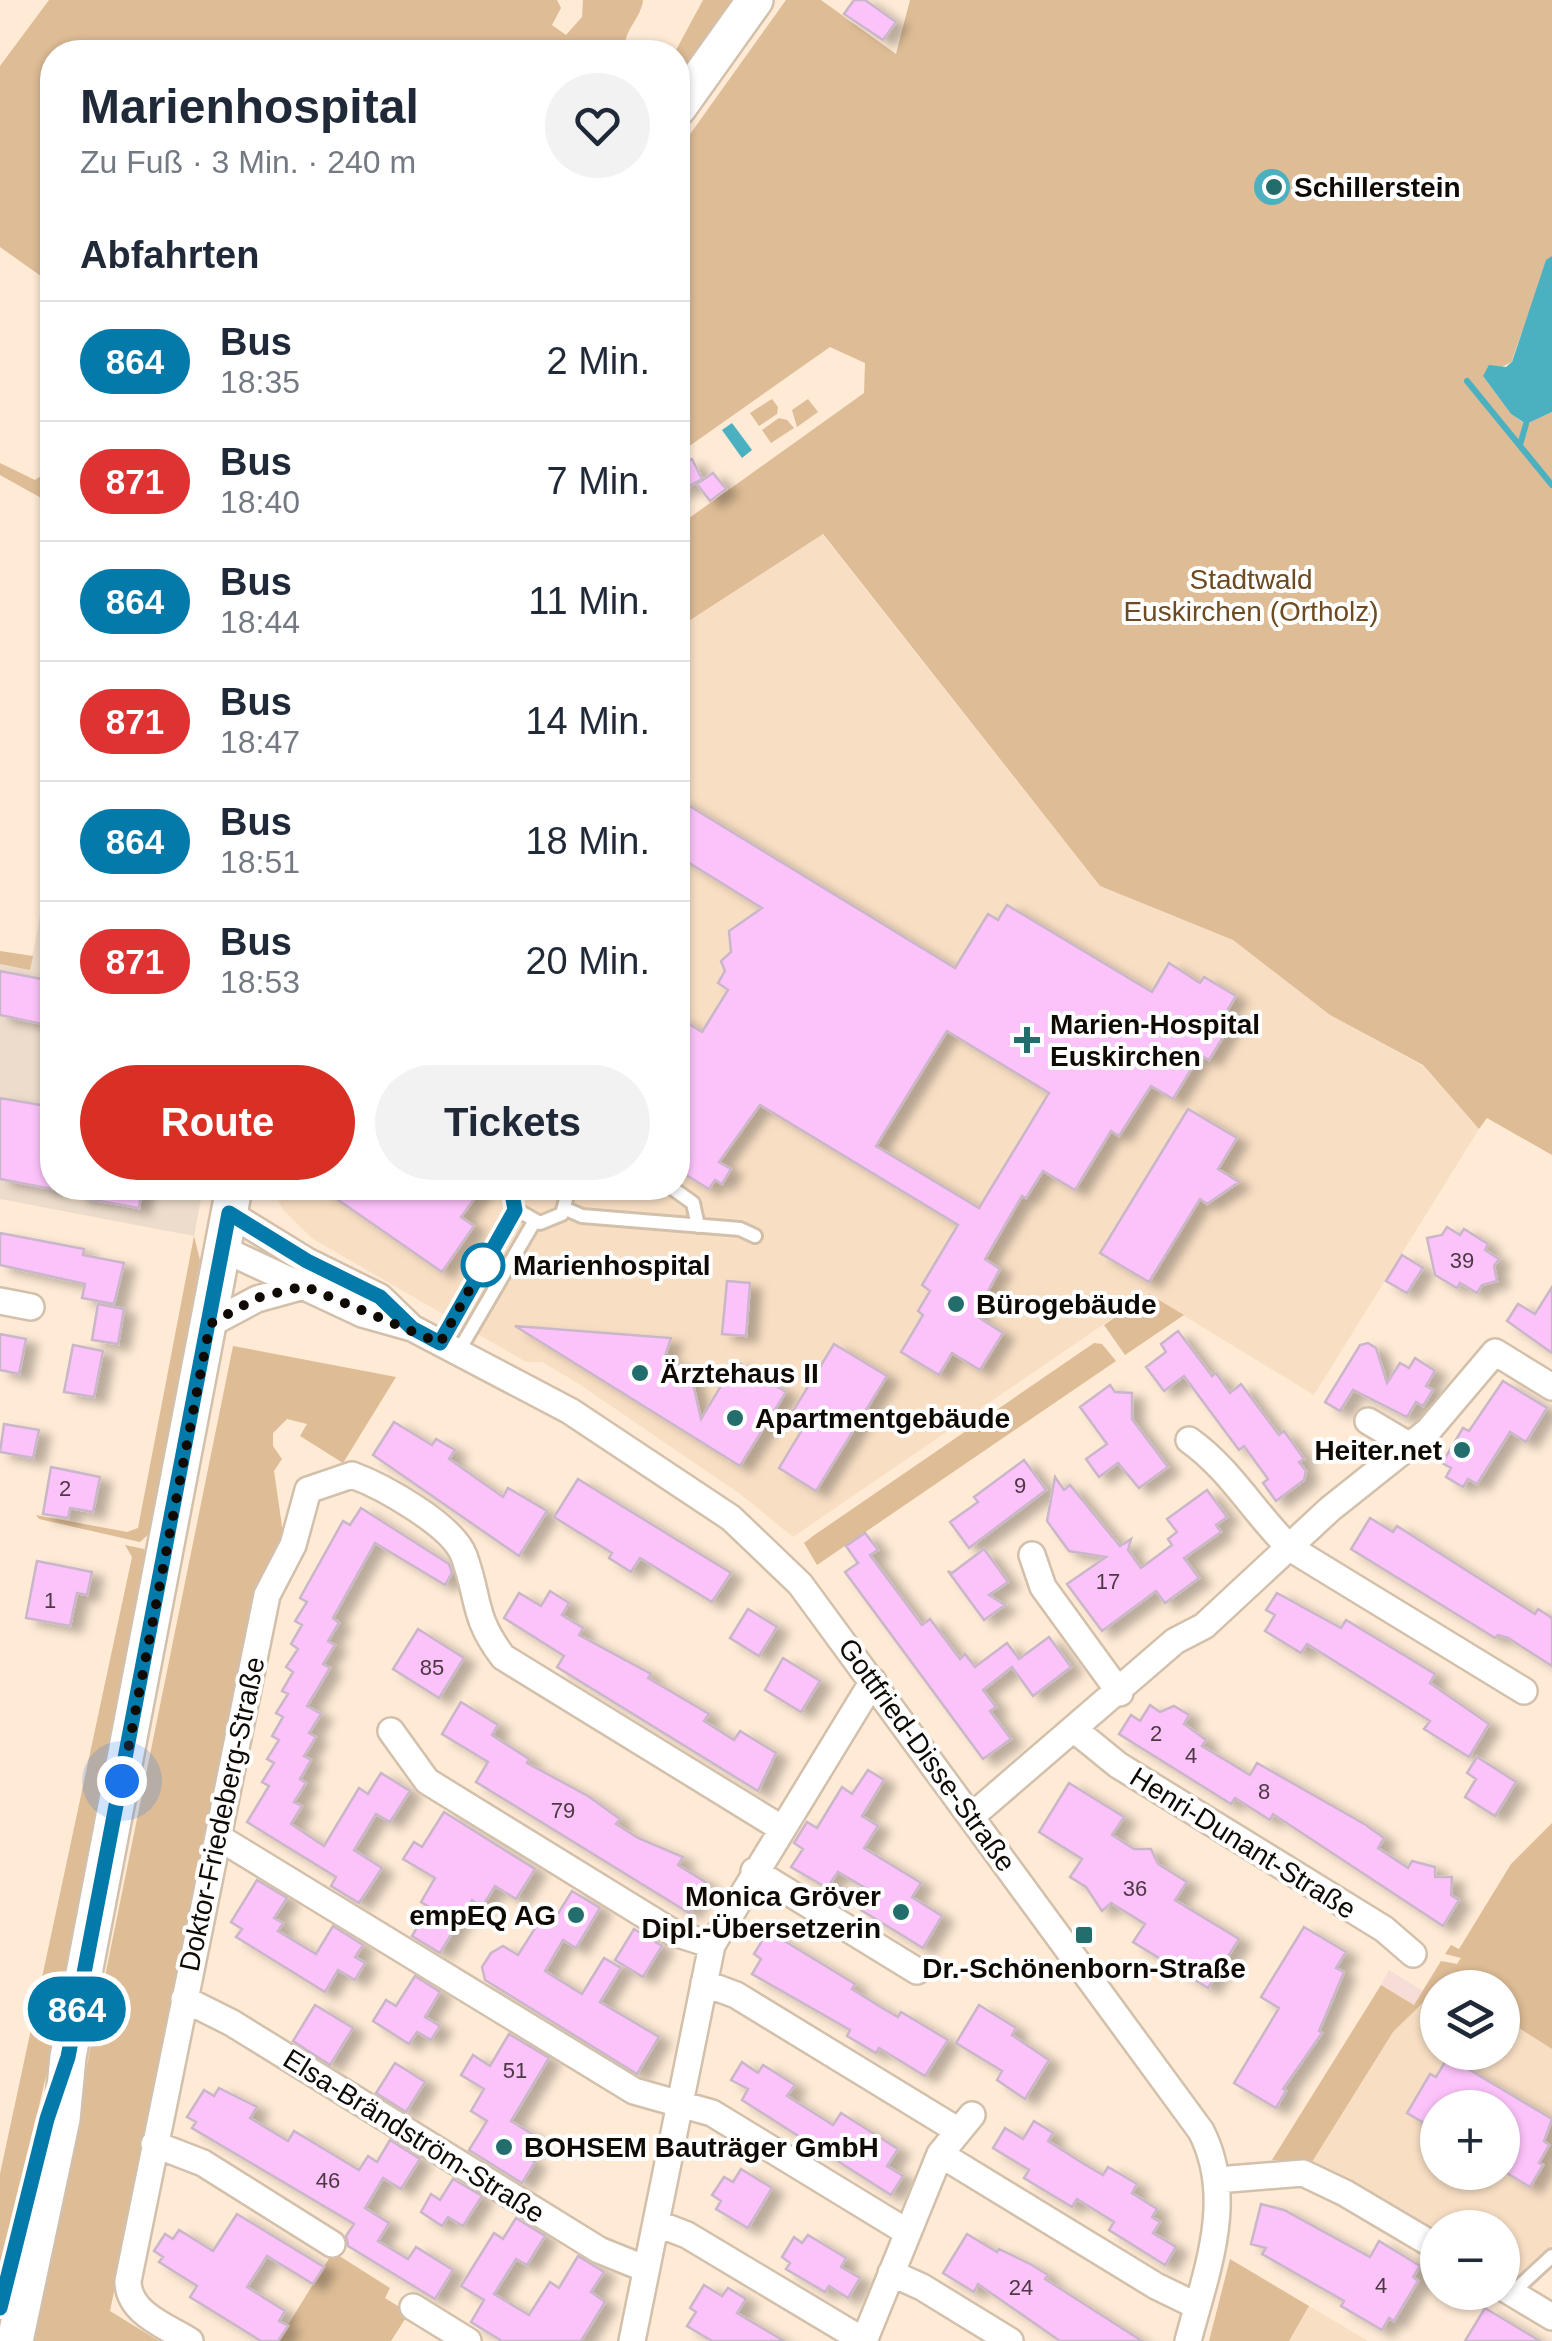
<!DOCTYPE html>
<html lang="de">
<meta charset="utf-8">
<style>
:root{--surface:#fff;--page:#f2f2f3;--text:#1f2937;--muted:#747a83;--line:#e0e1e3;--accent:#d93025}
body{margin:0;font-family:Helvetica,sans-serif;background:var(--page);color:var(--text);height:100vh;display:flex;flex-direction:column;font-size:38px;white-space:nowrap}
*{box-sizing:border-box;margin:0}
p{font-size:32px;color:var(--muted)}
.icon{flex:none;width:55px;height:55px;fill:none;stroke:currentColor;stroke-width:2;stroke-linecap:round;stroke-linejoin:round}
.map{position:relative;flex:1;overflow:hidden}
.panel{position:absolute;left:40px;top:40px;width:650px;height:1160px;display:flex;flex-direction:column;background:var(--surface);border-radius:40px;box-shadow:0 2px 8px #0004}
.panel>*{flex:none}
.badge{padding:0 20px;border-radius:32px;font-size:35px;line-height:65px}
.controls{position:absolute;left:1420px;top:1970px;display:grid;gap:20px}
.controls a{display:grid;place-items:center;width:100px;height:100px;border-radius:50%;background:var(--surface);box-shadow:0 2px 8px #0004;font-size:50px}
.you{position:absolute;width:50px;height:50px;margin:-25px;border:8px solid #fff;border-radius:50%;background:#1a73e8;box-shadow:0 0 0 15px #1a73e833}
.map>.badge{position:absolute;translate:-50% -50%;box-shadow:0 0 0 5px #fff}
h2{padding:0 40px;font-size:38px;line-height:90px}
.round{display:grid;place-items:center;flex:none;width:105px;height:105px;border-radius:52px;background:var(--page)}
.headline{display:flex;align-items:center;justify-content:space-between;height:170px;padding:0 40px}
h1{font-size:48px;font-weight:600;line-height:75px}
.action{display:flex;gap:20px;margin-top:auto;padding:20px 40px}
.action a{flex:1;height:115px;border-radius:60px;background:var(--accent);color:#fff;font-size:40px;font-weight:600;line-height:115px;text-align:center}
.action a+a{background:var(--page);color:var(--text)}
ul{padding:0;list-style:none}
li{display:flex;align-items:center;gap:30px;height:120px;padding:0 40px;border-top:2px solid var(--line)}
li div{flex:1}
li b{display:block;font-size:38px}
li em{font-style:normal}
li .badge{min-width:110px;font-weight:700;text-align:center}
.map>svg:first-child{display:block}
.commercial{fill:#eddccb}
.industrial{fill:#f7ddd7}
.built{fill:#f8dfc4;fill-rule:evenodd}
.green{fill:#ddbc96}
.water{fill:#4bb0c0}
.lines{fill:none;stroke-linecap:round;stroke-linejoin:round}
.stream{stroke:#4bb0c0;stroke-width:6}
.building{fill:#fcc3fa;stroke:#cab6c9;stroke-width:2.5;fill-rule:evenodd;filter:url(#shadow)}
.lane-casing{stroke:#d3c0ab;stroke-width:18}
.street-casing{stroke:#d3c0ab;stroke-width:30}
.secondary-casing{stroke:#d3c0ab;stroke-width:40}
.lane{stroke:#fff;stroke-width:12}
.street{stroke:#fff;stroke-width:25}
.secondary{stroke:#fff;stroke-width:35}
.line-casing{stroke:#fff;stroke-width:22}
.line{stroke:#037aa9;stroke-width:15}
.walk{stroke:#100a04;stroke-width:10;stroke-dasharray:0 18}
.poi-dot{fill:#236e6c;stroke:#fff;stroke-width:4}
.stop-dot{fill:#fff;stroke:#037aa9;stroke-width:5}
.labels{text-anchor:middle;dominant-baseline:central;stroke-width:8;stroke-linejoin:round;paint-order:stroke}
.number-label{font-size:22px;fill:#4b3842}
.poi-label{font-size:28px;font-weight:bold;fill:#100a04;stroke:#fff;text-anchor:start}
.park-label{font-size:28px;fill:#6d4a1f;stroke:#fff}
.stop-label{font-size:28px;font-weight:bold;fill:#100a04;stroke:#fff;text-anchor:start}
.street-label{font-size:28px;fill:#100a04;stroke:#fff}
</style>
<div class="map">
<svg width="1552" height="2341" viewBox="0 0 1552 2341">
<defs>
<filter id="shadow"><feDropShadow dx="11" dy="6" stdDeviation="5" flood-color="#0004"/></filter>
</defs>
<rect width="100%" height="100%" fill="#feead5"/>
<path class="commercial" d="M52,852V1188H203L194,1236L0,1199V964L30,969Z"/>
<path class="industrial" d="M1389,1970L1423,1991L1414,2005L1381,1985Z"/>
<path class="built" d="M822,534L1100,886L1233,940L1330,1015L1423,1066L1479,1129L1314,1395L1148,1294L793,1537L740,1494L576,1382L542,1362H526L313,1239L284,1211L273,1191L274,1188H678V628Z
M1438,1988V2052H1502L1503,2018L1552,2049V2245L1522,2271H1503L1502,2228H1438L1437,2232L1312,2162L1393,2032ZM1438,2108H1502V2172H1438Z
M1309,2306L1368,2341H1289Z"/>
<path class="green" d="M49,0H557L561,8L552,25L566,35L582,17L583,0H643C641,20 621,31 626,52H52V284L0,247V66Z
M703,0H741L678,90L675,52Z
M786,0H821L896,54L910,0H1552V256C1547,263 1513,354 1512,362L1483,376L1511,414L1525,424L1552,412V1155L1487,1118L1479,1129L1423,1065L1330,1015L1233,940L1100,886L823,534L678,628V526L864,393L865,363L830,347L678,454V151Z
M772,399L778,407L777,414L759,426L750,413Z
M808,399L818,412L797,427L792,410Z
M779,418L787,420L794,428L771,443L762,430Z
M0,463L35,480L52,469V504L0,475Z
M0,951L33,956L30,970L0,964Z
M194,1236L200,1260L150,1533L140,1542L39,1519L36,1515L127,1532L138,1528Z
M1149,1294L1184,1315L1125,1355L1104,1325Z
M1094,1343L1102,1344L1116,1361L817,1565L804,1543L813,1536Z
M233,1346L396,1377L343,1463L300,1436L307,1424L287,1419L273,1433V1446L282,1459L274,1471L284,1540L258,1595L110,2311L159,2341H31Z
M125,1545L144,1549L148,1557L61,2012L0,2273V2174L132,1557Z
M1552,1823V2049L1503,2018L1502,1988L1453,1987L1444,1982L1393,2032L1312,2162L1272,2160L1381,1985L1414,2005L1441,1961L1457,1964L1461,1958L1445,1954L1451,1945L1459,1949L1511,1864Z
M333,2252L390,2288L385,2298L409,2313L391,2341H278Z
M1230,2259L1309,2306L1289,2341H1209Z"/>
<path class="water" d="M1254 187a18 18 0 1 1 36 0a18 18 0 1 1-36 0Z
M1552,256V412L1526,424L1511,414L1483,376L1489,365L1506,367L1512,362L1546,260Z
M732,423L752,450L742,458L722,430Z"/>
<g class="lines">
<path class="stream" d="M1467,381L1552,485
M1520,445L1526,424"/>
</g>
<path class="building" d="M854,0H865L896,22L883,40L844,14Z
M692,459L702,479L678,492V467Z
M713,473L726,489L710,501L697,484Z
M678,799L955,968L988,914L998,920L1007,905L1152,992L1169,963L1200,983L1204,977L1236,996L1219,1024L1228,1029L1209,1060L1200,1055L1173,1099L1151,1086L1119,1136L1111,1131L1075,1190L1043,1171L1026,1198L1022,1196L985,1259L1000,1269L975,1315L1003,1333L980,1370L952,1353L939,1375L901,1352L923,1315L918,1311L930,1291L922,1285L958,1225L760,1105L719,1162L731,1169L722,1184L715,1180L709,1189L678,1170V1017L702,1032L728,990L718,983L725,971L721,961L731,952L729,931L762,908L678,856ZM947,1031L1049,1093L979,1208L876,1146Z
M0,971L52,981V1026L0,1015Z
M0,1098L52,1107V1189L0,1179Z
M1188,1109L1237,1138L1218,1169L1239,1182L1207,1204L1200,1199L1149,1282L1100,1253Z
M78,1188H142L139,1208L77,1197Z
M321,1188H482L461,1217L474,1226L442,1272Z
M1447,1227L1460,1235L1464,1229L1488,1244L1485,1250L1499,1259L1494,1266L1497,1281L1482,1285L1477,1293L1460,1283L1457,1288L1435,1275L1427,1238L1442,1235Z
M0,1233L84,1249L83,1255L124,1263L114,1304L82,1298L85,1284L0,1265Z
M1402,1255L1423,1268L1407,1293L1386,1281Z
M727,1281L750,1283L746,1336L722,1334Z
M1552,1287V1353L1507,1321L1518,1304L1535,1314Z
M98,1304L124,1309L118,1344L92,1340Z
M515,1326L671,1338L665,1356L690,1371L701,1419L736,1361L786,1392L740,1466Z
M1178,1331L1212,1376L1216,1373L1230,1393L1241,1384L1279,1435L1284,1431L1304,1459L1299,1462L1306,1471L1304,1480L1276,1501L1263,1483L1268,1479L1244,1446L1239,1450L1184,1376L1164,1391L1146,1367L1166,1352L1161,1344Z
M0,1334L26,1339L19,1374L0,1370Z
M1368,1343L1376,1348L1387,1383L1400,1363L1409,1368L1415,1358L1435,1371L1426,1386L1433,1390L1423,1406L1416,1402L1407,1417L1353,1390L1340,1411L1325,1402L1360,1345Z
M834,1344L887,1376L816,1491L779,1468L808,1420L793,1411Z
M73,1345L103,1351L94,1397L64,1392Z
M1503,1381L1547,1408L1526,1442L1510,1432L1477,1484L1468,1479L1463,1487L1446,1477L1451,1468L1442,1463L1463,1428L1469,1431Z
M1110,1385L1115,1392L1132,1393V1419L1168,1467L1139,1488L1118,1463L1099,1477L1086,1459L1107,1444L1080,1407Z
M394,1422L432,1445L436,1439L455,1450L449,1459L503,1497L508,1488L547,1511L519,1556L373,1455Z
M4,1424L39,1430L33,1458L0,1452Z
M1024,1460L1046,1490L969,1548L950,1522L978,1502L974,1497Z
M51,1467L100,1477L93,1512L70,1508L68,1518L43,1514Z
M1055,1477L1064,1490L1070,1485L1120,1546L1131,1539L1128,1550L1141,1568L1172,1545L1168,1539L1177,1532L1167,1519L1207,1490L1227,1517L1216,1525L1221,1532L1184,1558L1199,1578L1165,1603L1156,1591L1102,1631L1067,1584L1106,1557L1069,1551L1047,1521Z
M578,1479L731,1573L712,1602L640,1558L631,1572L609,1558L612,1553L554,1517Z
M361,1508L449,1564L452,1573L445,1585L375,1543L333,1618L339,1623L328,1641L335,1645L323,1664L330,1668L307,1706L321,1714L309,1733L316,1737L304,1756L311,1760L300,1779L306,1783L294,1802L302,1806L291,1824L324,1846L359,1788L368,1794L381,1773L410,1791L390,1822L376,1814L354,1850L382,1868L359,1903L331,1886L336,1877L247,1822L269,1786L262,1782L274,1763L267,1759L279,1740L272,1736L283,1717L276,1713L288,1694L282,1691L293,1672L286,1667L298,1649L291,1644L302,1625L295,1621L307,1602L300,1598L343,1521L350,1525Z
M1370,1518L1393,1532L1397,1526L1535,1614L1538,1609L1552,1618V1666L1508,1638L1498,1635L1495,1638L1351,1549Z
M865,1533L878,1550L870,1555L922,1625L930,1619L960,1659L965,1654L975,1667L1007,1643L1019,1659L1049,1637L1071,1667L1033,1696L1012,1667L983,1690L996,1707L990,1711L1011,1739L983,1759L845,1572L858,1563L846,1546Z
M984,1549L1008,1582L989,1595L1005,1605L984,1620L948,1571L952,1573Z
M37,1561L92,1572L87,1595L77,1593L70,1626L26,1618Z
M550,1591L569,1603L562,1615L583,1628L579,1635L651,1674L648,1678L709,1714L704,1721L734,1740L740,1731L776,1753L758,1791L557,1667L564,1656L504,1618L519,1593L541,1606Z
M1277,1593L1341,1628L1346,1620L1435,1674L1430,1683L1489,1724L1469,1757L1424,1729L1430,1721L1360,1677L1307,1644L1301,1653L1265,1631L1275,1615L1266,1610Z
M748,1609L777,1627L759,1656L730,1638Z
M418,1629L464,1658L439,1698L393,1669Z
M783,1658L820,1681L801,1712L765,1690Z
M461,1702L498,1725L492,1735L529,1759L527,1763L588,1796L620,1819L616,1824L638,1838L683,1857L678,1865L707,1883L689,1913L476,1782L488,1762L442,1734Z
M1150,1705L1160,1712L1174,1706L1189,1715L1184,1724L1206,1740L1202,1746L1250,1775L1257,1763L1366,1825L1384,1838L1378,1848L1408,1868L1412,1861L1435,1867V1877H1452L1451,1895L1459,1900L1443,1926L1273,1814L1270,1820L1235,1798L1231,1804L1119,1734L1131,1715L1140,1721Z
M1477,1757L1516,1782L1495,1816L1465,1797L1476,1779L1467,1773Z
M868,1770L884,1780L862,1816L878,1826L864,1848L921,1883L912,1897L942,1916L923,1948L861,1910L872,1892L838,1872L829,1885H822L791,1867L803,1849L794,1843L807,1822L817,1828L842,1787L852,1794Z
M1069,1783L1124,1817L1112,1835L1134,1849H1151L1158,1864L1187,1882L1175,1900L1239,1939L1208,1988L1133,1942L1145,1924L1111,1903L1102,1911L1086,1887L1070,1877L1082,1859L1039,1832Z
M444,1812L535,1869L516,1899L495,1886L482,1907L472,1900L440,1953L412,1936L429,1907L421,1902L435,1878L403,1859L414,1842L422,1847Z
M257,1880L287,1898L274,1918L283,1923L278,1931L316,1954L333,1926L363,1945L355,1957L365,1963L355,1980L338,1970L325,1992L236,1937L242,1929L231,1922Z
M572,1891L600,1908L576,1948L563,1940L545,1971L582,1994L604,1958L621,1968L600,2002L659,2037L637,2074L485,1980L482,1967L491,1953L503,1946L518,1955L541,1919L551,1925Z
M1304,1927L1346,1952L1336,1968L1344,1972L1319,2031L1322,2033L1283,2089L1286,2091L1276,2108L1234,2083L1279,2008L1261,1997Z
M634,1929L662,1946L643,1977L615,1960Z
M768,1931L855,1984L852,1989L884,2009L898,2017L901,2012L948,2040L925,2076L879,2048L876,2053L847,2036L850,2030L752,1974L761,1959L754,1954Z
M415,1976L440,1992L425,2017L440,2026L431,2040L417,2032L409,2044L373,2021L386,2000L396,2006Z
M315,2005L353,2028L330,2065L293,2041Z
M979,2005L1016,2028L1012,2035L1049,2060L1025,2099L997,2080L1002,2071L956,2043Z
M509,2034L549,2058L511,2121L534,2135L522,2154L535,2162L522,2183L469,2150L487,2121L471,2111L484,2089L461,2075L473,2055L490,2066Z
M1448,2057L1552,2119L1544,2141L1549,2145L1539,2163L1543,2165L1530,2187L1502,2170V2108H1438V2131L1407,2113L1430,2074L1436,2077Z
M742,2062L758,2073L763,2065L795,2085L787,2096L833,2125L841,2113L898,2149L887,2166L903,2176L891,2195L742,2100L748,2089L731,2080Z
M395,2063L425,2082L406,2112L376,2093Z
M219,2088L257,2107L250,2118L288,2141L294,2131L359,2170L368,2156L377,2162L390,2140L420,2159L401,2189L383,2178L365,2208L389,2223L378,2241L408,2259L416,2247L453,2270L435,2299L348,2246L346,2236L354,2224L192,2128L196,2122L187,2117L204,2090L214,2096Z
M1034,2121L1053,2133L1048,2141L1084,2164L1103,2175L1108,2167L1137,2184L1132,2193L1157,2209L1152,2217L1160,2222L1153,2233L1176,2247L1165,2265L1109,2230L1114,2222L1077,2199L1072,2207L1024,2178L1029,2170L993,2148L1005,2128L1023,2139Z
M741,2169L772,2188L748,2228L716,2209L721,2201L712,2195L724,2177L733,2182Z
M453,2179L482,2196L463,2226L448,2217L442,2226L421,2212L431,2194L440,2200Z
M1261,2204L1284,2210L1370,2257L1379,2241L1420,2266L1413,2277L1418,2281L1394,2321L1389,2318L1382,2330L1341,2306L1344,2301L1262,2254L1266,2248L1251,2244Z
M237,2214L324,2267L313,2284L267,2256L247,2287L285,2311L279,2321L288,2326L278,2341H261L190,2297L197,2286L159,2262L163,2257L154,2251L165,2234L173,2239L179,2230L213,2251Z
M516,2218L545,2236L527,2265L516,2259L494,2294L529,2315L550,2282L559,2288L578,2256L604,2272L591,2292L605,2302L581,2341H502L471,2322L484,2300L461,2286L494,2233L503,2239Z
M967,2234L997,2252L999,2249L1032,2265L1048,2275L1045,2279L1142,2341H1060L978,2284L974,2292L943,2273Z
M808,2235L846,2258L841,2267L860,2278L848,2298L829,2286L825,2292L786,2269L790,2263L782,2257L794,2237L802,2243Z
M704,2285L722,2296L728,2288L746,2299L737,2313L784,2341H712L687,2326L696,2312L690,2308Z
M1485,2308L1540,2341H1465Z"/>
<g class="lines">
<g class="lane-casing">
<path id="lane" d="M511,1188L515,1209L540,1223L562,1214L569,1188
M672,1188L693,1203L698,1226
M566,1209L582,1216L740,1229L755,1236
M440,1343L515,1209
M458,1352L534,1222
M1512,2293L1552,2256"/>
</g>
<g class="street-casing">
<path id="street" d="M229,1213L307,1261L380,1297L412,1328
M223,1249L362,1314L412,1328L570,1411L731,1518L800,1584L1201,2131C1236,2199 1206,2272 1188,2341
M0,1301L31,1307
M210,1324L257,1299L304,1286
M1368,1421L1410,1446
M1189,1440C1230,1469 1254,1513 1290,1548L1524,1691
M1032,1555L1043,1587L1120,1693
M1075,1730L1118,1765L1384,1929L1413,1954
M391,1731L427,1781L672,1932L712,1945
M972,1816L1175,1641L1204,1626L1330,1509L1428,1431L1495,1352L1552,1387
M218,1837L634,2091L712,2113L907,2232
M754,1871L917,1971
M704,1983L736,1995L957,2130
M184,1999L232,2023L599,2250L646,2269
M154,2144L203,2163L332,2244
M940,2154L1156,2286L1197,2306
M1217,2180L1303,2173L1345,2193L1438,2248
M656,2223L687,2235L864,2341
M891,2273L922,2287L1010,2341
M1502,2287L1552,2317
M413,2307L468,2341
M190,2341C166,2326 128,2313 128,2281L267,1595L293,1545L308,1490L352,1475C382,1486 453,1525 464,1556C480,1600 472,1616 503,1657L781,1828
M632,2341L712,1945L873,1681
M864,2341L940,2154L972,2115"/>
</g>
<g class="secondary-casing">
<path id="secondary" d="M678,108L755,0
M15,2341L62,2119L68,2057L234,1188"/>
</g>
<use href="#lane" class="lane"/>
<use href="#street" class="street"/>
<use href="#secondary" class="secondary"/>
</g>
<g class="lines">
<g class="line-casing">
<path id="line" d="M0,2308L47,2119L68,2057L229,1213L307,1261L380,1297L412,1328L440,1343L515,1210L511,1188"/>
</g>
<use href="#line" class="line"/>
<path class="walk" d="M122,1781L210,1324L257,1298L304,1286L440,1343L483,1265"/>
</g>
<g class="poi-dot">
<circle cx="1274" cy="187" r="10"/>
<path d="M1022 1025h10v10h10v10h-10v10h-10v-10h-10v-10h10z"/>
<circle cx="956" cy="1304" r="10"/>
<circle cx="640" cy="1373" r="10"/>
<circle cx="735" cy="1418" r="10"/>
<circle cx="1462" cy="1450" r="10"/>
<circle cx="901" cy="1912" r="10"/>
<circle cx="576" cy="1915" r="10"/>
<rect x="1074" y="1925" width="20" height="20" rx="5"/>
<circle cx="504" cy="2147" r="10"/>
</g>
<circle class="stop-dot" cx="483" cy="1265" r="20"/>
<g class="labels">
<g class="number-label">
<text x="1462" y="1260">39</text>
<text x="1020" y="1485">9</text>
<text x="65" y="1488">2</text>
<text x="1108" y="1581">17</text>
<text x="50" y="1600">1</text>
<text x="432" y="1667">85</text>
<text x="1156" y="1733">2</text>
<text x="1191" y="1755">4</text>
<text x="1264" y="1791">8</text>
<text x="563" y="1810">79</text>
<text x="1135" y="1888">36</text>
<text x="515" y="2070">51</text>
<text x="328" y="2180">46</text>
<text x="1381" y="2285">4</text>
<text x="1021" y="2287">24</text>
</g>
<g class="poi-label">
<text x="1294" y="187">Schillerstein</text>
<text x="1050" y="1024">Marien-Hospital<tspan x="1050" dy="32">Euskirchen</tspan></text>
<text x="976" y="1304">Bürogebäude</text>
<text x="660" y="1373">Ärztehaus II</text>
<text x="755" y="1418">Apartmentgebäude</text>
<text x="1442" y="1450" text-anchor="end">Heiter.net</text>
<text x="881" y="1896" text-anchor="end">Monica Gröver<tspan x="881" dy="32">Dipl.-Übersetzerin</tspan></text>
<text x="556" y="1915" text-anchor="end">empEQ AG</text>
<text x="1084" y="1968" text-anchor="middle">Dr.-Schönenborn-Straße</text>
<text x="524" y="2147">BOHSEM Bauträger GmbH</text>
</g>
<g class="park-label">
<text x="1251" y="579">Stadtwald<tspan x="1251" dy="32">Euskirchen (Ortholz)</tspan></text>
</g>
<g class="stop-label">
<text x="513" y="1265">Marienhospital</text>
</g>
<g class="street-label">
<text transform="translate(927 1755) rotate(54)">Gottfried-Disse-Straße</text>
<text transform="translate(222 1814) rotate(-78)">Doktor-Friedeberg-Straße</text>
<text transform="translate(1243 1843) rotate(32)">Henri-Dunant-Straße</text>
<text transform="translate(414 2136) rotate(32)">Elsa-Brändström-Straße</text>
</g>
</g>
</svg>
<div class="controls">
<a><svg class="icon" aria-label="layers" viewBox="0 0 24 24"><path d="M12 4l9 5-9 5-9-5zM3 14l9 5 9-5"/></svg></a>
<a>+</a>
<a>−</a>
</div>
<div class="you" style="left:122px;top:1781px"></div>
<b class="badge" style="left:77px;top:2009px;background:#037aa9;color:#fff">864</b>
<section class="panel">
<div class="headline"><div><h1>Marienhospital</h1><p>Zu Fuß · 3 Min. · 240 m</p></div><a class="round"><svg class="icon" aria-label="heart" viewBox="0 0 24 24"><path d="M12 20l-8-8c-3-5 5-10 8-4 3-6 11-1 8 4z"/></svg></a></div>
<h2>Abfahrten</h2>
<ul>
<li><span class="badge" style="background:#037aa9;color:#fff">864</span><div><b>Bus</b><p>18:35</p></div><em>2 Min.</em></li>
<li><span class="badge" style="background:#d33;color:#fff">871</span><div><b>Bus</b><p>18:40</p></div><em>7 Min.</em></li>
<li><span class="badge" style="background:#037aa9;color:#fff">864</span><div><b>Bus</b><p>18:44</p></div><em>11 Min.</em></li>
<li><span class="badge" style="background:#d33;color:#fff">871</span><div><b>Bus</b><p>18:47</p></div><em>14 Min.</em></li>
<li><span class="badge" style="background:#037aa9;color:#fff">864</span><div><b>Bus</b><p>18:51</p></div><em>18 Min.</em></li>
<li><span class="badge" style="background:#d33;color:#fff">871</span><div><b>Bus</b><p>18:53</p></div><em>20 Min.</em></li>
</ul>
<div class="action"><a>Route</a><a>Tickets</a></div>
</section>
</div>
